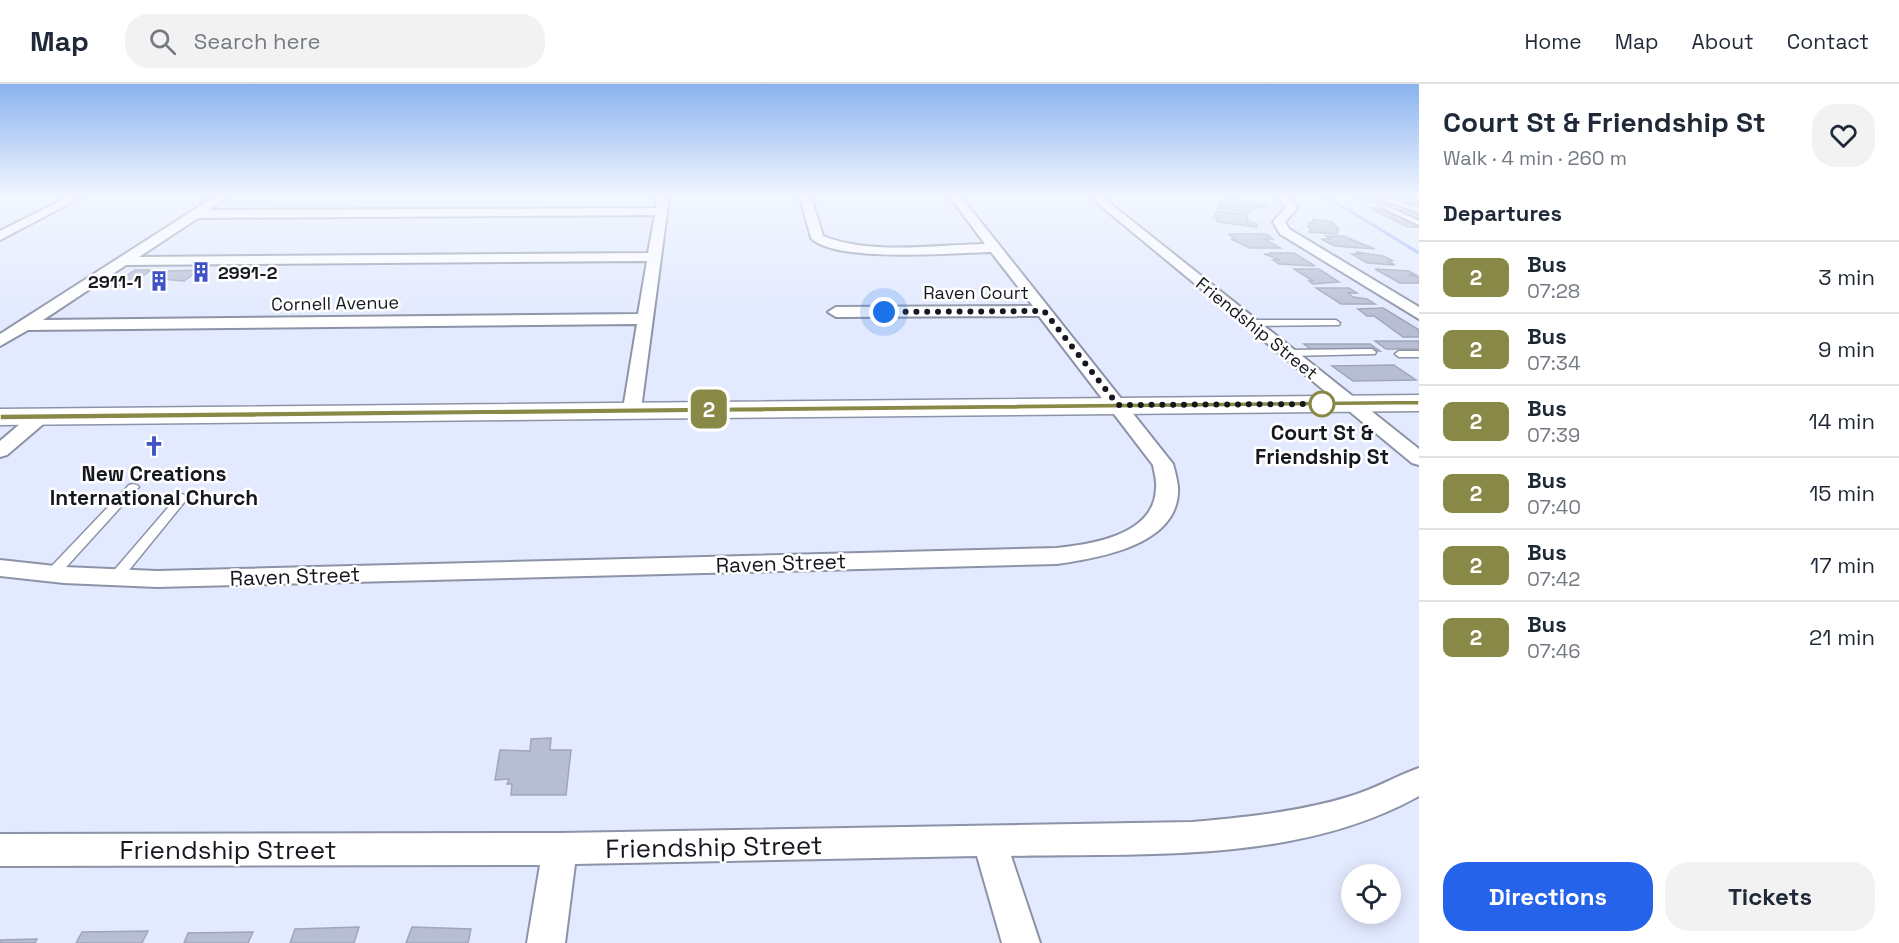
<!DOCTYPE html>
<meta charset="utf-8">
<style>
:root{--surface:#fff;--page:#f2f2f3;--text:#1f2937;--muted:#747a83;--line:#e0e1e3;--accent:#2563eb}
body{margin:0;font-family:"Space Grotesk",sans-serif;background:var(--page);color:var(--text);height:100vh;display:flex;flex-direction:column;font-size:22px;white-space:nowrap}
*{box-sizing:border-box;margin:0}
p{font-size:20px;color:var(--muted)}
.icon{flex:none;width:33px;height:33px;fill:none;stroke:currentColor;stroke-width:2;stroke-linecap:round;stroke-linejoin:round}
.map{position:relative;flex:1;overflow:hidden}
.details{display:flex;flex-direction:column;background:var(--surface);width:480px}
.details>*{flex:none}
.badge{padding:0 12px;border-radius:9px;font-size:21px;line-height:39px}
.controls{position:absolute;left:1341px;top:780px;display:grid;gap:12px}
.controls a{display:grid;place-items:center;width:60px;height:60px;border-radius:50%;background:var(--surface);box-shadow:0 3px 15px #0003;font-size:30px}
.you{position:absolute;width:30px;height:30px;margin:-15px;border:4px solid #fff;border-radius:50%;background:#1a73e8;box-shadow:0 0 0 9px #1a73e833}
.map>.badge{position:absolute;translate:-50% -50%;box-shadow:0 0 0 3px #fff}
h2{padding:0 24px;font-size:22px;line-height:54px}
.round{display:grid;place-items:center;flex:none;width:63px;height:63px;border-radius:24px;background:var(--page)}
.overview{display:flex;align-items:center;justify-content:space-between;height:102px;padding:0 24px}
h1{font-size:28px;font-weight:700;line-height:45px}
.button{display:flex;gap:12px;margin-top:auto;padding:12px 24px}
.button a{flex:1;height:69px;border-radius:24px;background:var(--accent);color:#fff;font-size:24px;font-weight:700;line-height:69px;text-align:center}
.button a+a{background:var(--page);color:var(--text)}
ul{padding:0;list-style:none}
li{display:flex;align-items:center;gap:18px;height:72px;padding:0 24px;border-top:2px solid var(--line)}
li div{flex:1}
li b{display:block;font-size:22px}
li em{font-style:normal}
li .badge{min-width:66px;font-weight:700;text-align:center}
header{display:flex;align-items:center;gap:36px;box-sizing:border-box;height:84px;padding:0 30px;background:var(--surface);border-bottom:2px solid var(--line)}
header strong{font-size:28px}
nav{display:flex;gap:33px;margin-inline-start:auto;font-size:21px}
.search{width:420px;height:54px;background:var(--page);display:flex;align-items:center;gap:15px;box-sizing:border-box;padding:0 21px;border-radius:24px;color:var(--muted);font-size:22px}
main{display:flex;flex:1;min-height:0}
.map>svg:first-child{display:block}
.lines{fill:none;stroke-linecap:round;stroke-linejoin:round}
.stream{stroke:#9db2fa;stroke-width:3}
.building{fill:#b8bed2;stroke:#a0a6ba;stroke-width:1.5}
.lane-casing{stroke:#8c93a6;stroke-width:3}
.street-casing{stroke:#8c93a6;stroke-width:4}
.secondary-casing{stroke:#8c93a6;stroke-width:3}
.lane{fill:#fff;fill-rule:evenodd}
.street{fill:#fff;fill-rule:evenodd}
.secondary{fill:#fff;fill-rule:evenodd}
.line{fill:#888847;stroke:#fff;stroke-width:1.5}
.walk{stroke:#16181f;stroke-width:6;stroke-dasharray:0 10.8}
.stop-dot{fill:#fff;stroke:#888847;stroke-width:3}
.labels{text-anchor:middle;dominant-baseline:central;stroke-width:5;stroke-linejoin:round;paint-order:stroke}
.far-poi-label{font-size:18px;font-weight:bold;fill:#16181f;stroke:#fff;text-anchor:start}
.far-street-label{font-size:18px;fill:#16181f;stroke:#fff}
.stop-label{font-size:21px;font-weight:bold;fill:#16181f;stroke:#fff}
.poi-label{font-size:21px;font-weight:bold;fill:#16181f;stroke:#fff}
.street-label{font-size:21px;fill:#16181f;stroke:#fff}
.near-street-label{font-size:26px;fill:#16181f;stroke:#fff}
</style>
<header>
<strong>Map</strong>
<div class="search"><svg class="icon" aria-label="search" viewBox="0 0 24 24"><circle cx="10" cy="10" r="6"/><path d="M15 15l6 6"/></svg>Search here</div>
<nav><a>Home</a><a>Map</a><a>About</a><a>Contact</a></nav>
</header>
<main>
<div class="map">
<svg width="1419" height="859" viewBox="0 0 1419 859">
<rect width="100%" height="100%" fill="#e3eaff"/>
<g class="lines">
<path class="stream" d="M1327,113L1419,169"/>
</g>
<path class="building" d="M1355,113H1368L1393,121L1385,122Z
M1419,113V121H1417L1394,114Z
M1230,115L1266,122L1263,124L1256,123L1249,129L1220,124L1219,119Z
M1369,124H1381L1419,143H1408Z
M1396,126H1408L1419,131V137Z
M1217,127L1247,131L1248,138L1256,139L1257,143L1217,138V134H1213Z
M1313,135L1333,138L1339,146H1337V150L1309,148L1312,144L1308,143L1309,138L1313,139Z
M1229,150H1266L1273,155H1265L1280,164H1250L1235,157L1231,155H1235Z
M1326,152H1343L1375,165L1335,162L1321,155H1331Z
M1356,168L1383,172L1393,177H1387L1395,181L1367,179L1352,170H1361Z
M1269,169H1294L1315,182L1279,180L1273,176H1280L1264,170H1272Z
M1294,185H1319L1339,198L1313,200L1309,197H1313Z
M1375,185L1409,187L1416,191H1408L1419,193V199H1400Z
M135,186H151L131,201L112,202Z
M199,186L184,197L160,195L169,187Z
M1316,204H1349L1357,209H1348L1353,213L1367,215L1375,220H1341Z
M1383,224L1419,246V253H1403L1374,232H1367L1358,225Z
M1375,257H1419V265H1386Z
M1304,260H1370L1380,267H1313Z
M1394,281L1416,296L1353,297L1332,282Z
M551,654L550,666H571L566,711H511L512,700H507L509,695L495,696L500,666L530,667L531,655Z
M359,843L354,859H290L295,845Z
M412,843L471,845L468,859H406Z
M148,847L142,859H76L82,848Z
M253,848L248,859H184L188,849Z
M37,855L35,859H0V856Z"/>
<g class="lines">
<g class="lane-casing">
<path id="lane" d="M1371,113H1382L1419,124V128Z
M1385,121L1419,137V141L1383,124Z
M1336,236L1340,239L1339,241L1251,242L1247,239L1251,236Z
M1372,265L1376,268L1375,270L1288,272L1284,269L1288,266Z
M1419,267V273H1399L1395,270L1399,267Z
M133,400L137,401L139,403L137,405L58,492H48L46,489L48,486L129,401Z
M182,410L186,412L188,414L186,416L121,496H111L109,493L111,490L178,412Z"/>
</g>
<g class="street-casing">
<path id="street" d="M68,113H82L0,156V147Z
M214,113H227L209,126L656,124L657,113H669L641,325L632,331L623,325L637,240L28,246L0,262V250ZM655,131L648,169L139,173L198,134ZM647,177L638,230L43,236L126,181Z
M800,113H811L823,152C869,171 936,161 985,160L950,113H961L1173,380C1175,387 1177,395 1178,403C1181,461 1099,474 1057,480L157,503L64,499L0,492V476L64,483L157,487L1057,464C1093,460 1155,451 1156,404C1157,396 1154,388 1153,381L1039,232L836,233L828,228L836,223L1033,222L991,168C955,169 835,179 811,154Z
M1090,113H1102L1419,365V381L1412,379Z
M1279,113H1290L1297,124L1285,138L1289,145L1419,223V235L1280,150L1273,138L1285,124Z
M41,326L51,332L48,336L7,371L0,373V357L34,328Z
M1419,684V712C1297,780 1146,769 1011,772L1040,859H1002L977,772L575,780L565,859H527L540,781L0,782V750L560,749L1192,738C1245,733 1300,728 1351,712C1375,705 1396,692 1419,684Z"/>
</g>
<g class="secondary-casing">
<path id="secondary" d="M1419,311V327L0,341V325Z"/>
</g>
<use href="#lane" class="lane"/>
<use href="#street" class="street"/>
<use href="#secondary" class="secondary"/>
</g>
<linearGradient id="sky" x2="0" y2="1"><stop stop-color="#8ab3ef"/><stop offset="0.48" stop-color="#f2f6ff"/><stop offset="1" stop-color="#f2f6ff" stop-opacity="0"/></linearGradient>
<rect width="1419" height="234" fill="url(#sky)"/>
<path class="line" d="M1419,316V321L0,336V330Z"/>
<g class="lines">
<path class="walk" d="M884,228L1044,227L1118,321L1322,320"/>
</g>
<defs>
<g id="building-bare" transform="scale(1.62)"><path d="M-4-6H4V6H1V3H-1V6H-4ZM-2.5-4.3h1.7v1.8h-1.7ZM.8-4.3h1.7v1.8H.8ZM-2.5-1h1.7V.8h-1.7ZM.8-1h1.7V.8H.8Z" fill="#3f53c6" stroke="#fff" stroke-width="2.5" paint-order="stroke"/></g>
<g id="church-bare" transform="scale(1.62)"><path d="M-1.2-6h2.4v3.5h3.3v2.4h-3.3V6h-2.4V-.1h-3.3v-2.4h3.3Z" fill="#3f53c6" stroke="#fff" stroke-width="2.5" paint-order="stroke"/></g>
</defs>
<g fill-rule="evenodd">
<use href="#building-bare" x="201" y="188"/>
<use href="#building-bare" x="159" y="197"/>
<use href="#church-bare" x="154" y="362"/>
</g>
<circle class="stop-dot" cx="1322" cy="320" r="12"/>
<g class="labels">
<g class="far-poi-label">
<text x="218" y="188">2991-2</text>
<text x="142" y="197" text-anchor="end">2911-1</text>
</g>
<g class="far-street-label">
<text x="976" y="208">Raven Court</text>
<text transform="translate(335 219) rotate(-1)">Cornell Avenue</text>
<text transform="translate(1257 244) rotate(39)">Friendship Street</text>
</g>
<g class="stop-label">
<text x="1322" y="348">Court St &amp;<tspan x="1322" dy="24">Friendship St</tspan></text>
</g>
<g class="poi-label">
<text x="154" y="389">New Creations<tspan x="154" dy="24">International Church</tspan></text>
</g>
<g class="street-label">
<text transform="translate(781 479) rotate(-2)">Raven Street</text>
<text transform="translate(295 492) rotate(-2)">Raven Street</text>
</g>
<g class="near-street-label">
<text transform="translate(714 763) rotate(-1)">Friendship Street</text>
<text x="228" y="766">Friendship Street</text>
</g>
</g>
</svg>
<div class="controls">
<a><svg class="icon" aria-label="locate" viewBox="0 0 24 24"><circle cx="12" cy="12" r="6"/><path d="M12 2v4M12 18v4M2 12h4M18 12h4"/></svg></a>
</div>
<div class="you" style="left:884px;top:228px"></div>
<b class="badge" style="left:709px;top:325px;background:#888847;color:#fff">2</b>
</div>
<section class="details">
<div class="overview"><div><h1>Court St &amp; Friendship St</h1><p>Walk · 4 min · 260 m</p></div><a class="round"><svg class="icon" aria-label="heart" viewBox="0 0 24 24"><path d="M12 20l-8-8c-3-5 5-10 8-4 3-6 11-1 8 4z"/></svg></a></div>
<h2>Departures</h2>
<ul>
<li><span class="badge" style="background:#888847;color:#fff">2</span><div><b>Bus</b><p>07:28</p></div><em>3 min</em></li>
<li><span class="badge" style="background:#888847;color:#fff">2</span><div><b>Bus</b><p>07:34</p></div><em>9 min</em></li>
<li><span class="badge" style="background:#888847;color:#fff">2</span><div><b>Bus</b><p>07:39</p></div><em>14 min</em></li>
<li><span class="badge" style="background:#888847;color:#fff">2</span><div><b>Bus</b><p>07:40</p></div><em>15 min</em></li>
<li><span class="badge" style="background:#888847;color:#fff">2</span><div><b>Bus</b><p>07:42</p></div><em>17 min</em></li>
<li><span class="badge" style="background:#888847;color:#fff">2</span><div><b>Bus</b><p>07:46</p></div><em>21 min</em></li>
</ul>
<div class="button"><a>Directions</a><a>Tickets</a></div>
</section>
</main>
